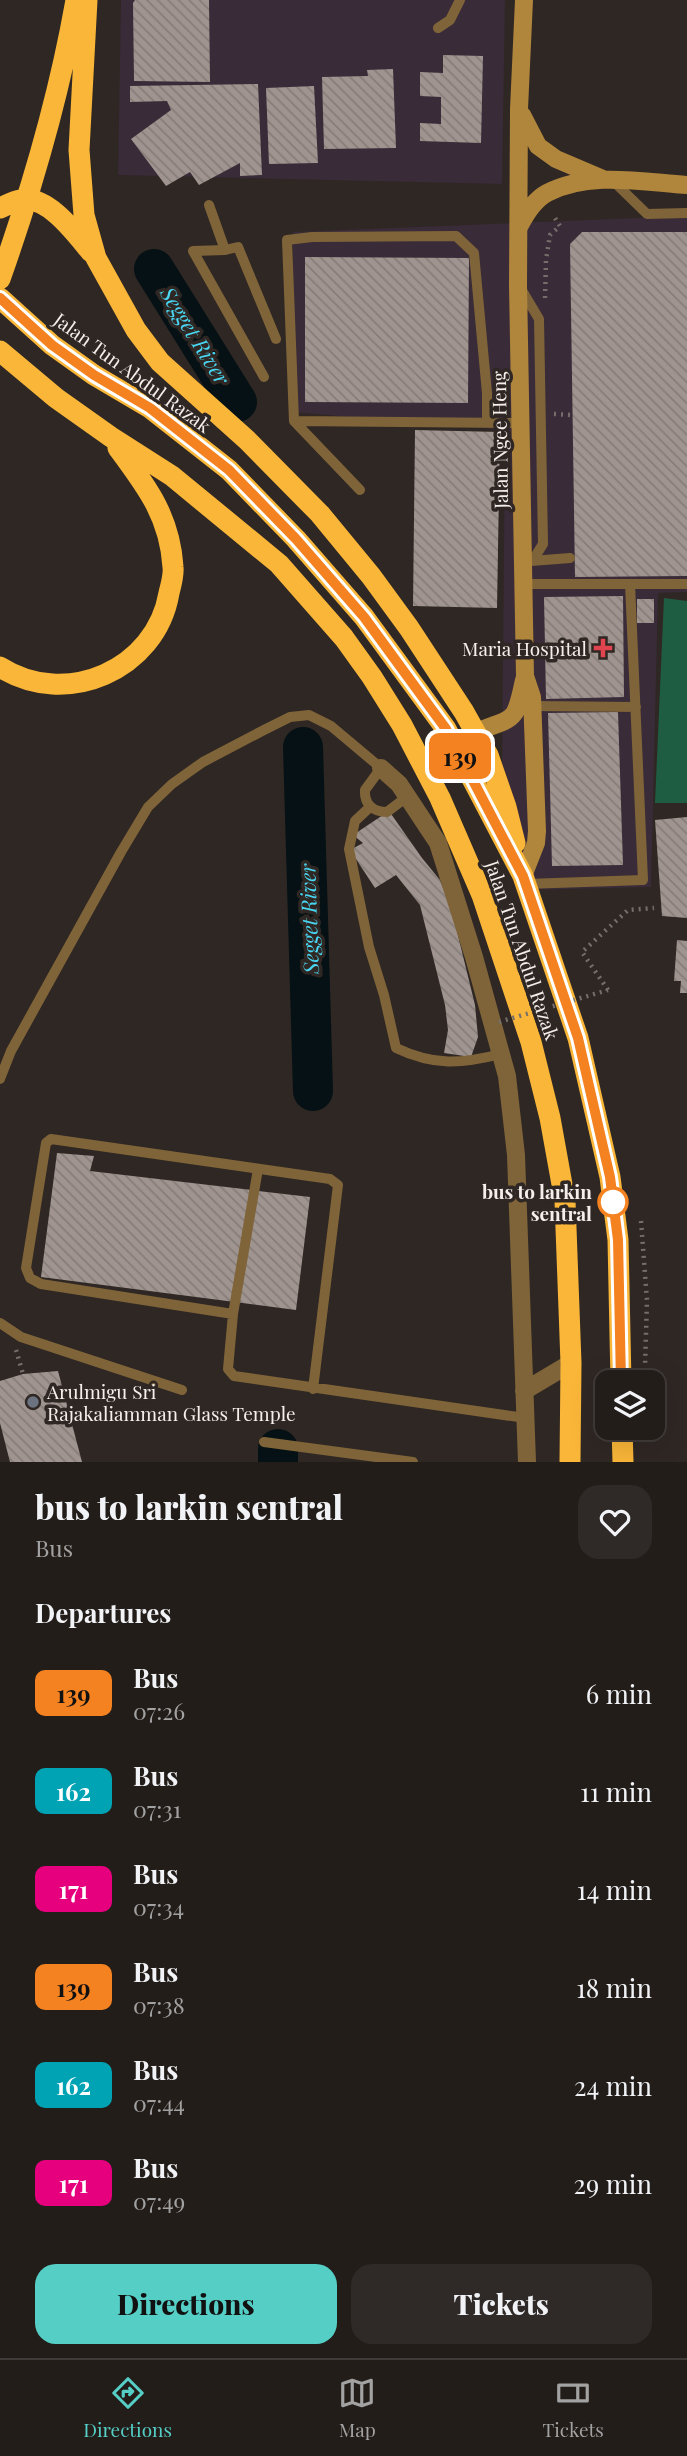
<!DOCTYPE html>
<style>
:root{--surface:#231d1a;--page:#2f2a27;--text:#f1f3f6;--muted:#a3a2a2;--line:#403b39;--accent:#55cec6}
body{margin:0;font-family:"Playfair Display",serif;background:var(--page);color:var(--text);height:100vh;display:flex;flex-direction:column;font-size:26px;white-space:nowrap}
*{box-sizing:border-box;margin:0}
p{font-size:23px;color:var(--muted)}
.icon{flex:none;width:38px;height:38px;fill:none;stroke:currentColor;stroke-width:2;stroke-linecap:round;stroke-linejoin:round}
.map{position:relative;height:1462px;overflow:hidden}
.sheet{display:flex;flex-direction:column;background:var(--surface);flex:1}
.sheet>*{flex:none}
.badge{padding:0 14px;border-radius:10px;font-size:24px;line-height:46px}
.fabs{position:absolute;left:595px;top:1370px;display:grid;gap:14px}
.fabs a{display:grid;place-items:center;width:70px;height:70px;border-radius:14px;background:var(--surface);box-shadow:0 7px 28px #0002,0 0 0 2px var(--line);font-size:35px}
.map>.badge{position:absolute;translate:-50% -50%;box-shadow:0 0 0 4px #fff}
h2{padding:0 35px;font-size:26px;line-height:63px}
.round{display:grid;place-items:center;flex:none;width:74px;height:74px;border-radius:21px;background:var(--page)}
.head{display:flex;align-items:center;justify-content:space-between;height:119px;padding:0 35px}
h1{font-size:33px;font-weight:800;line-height:52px}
.cta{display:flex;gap:14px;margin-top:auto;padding:14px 35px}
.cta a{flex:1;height:80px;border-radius:21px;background:var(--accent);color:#111;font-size:28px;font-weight:800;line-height:80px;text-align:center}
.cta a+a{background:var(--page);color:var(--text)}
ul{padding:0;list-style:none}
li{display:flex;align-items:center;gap:21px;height:98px;padding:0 35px}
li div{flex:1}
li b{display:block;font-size:26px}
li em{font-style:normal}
li .badge{min-width:77px;font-weight:700;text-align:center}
.tabs{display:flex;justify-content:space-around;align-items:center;height:98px;border-top:2px solid var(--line);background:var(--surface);font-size:19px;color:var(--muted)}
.tabs a{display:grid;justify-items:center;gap:4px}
.tabs .on{color:var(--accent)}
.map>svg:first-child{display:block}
.commercial{fill:#392b37}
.pitch{fill:#1f5d43}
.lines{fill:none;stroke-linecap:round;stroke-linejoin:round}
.river{stroke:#051114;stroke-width:40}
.building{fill:url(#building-back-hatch)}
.path{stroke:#756e6a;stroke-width:4.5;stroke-dasharray:2 5;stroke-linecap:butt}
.lane{stroke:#7f6439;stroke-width:10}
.street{stroke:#7f6439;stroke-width:18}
.secondary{stroke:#b0853c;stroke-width:18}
.highway{stroke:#f9b638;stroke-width:21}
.path-bridge{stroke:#756e6a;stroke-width:4.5;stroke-dasharray:2 5;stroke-linecap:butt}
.line-casing{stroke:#fff;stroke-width:16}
.line{stroke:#f58220;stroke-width:10}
.health-dot{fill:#e0444e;stroke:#2f2723;stroke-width:2.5}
.stop-dot{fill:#fff;stroke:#f58220;stroke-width:3.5}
.worship-dot{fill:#6b7280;stroke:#2f2723;stroke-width:2.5}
.labels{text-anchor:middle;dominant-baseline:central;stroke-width:7;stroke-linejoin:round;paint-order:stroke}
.street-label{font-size:19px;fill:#f5efec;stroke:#2f2723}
.poi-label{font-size:19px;fill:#f5efec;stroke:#2f2723;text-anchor:end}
.stop-label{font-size:19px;font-weight:bold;fill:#f5efec;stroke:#2f2723;text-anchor:end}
.water-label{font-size:21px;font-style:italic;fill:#49d6f2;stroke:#2f2723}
</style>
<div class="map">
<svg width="687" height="1462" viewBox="0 0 687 1462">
<defs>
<pattern id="building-back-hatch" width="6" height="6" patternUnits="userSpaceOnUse" patternTransform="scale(1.75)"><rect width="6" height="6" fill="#9f948f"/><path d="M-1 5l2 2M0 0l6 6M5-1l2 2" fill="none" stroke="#867d79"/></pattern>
</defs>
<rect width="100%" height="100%" fill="#2f2723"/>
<path class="commercial" d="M121,0H505L502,184L118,175Z
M687,216V592L658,593L651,887L531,890L502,773L505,430L293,412V232Z"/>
<path class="pitch" d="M664,598L687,601V803H655Z"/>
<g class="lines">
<path class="river" d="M154,269L237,402
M303,747L313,1091
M278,1449V1462"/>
</g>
<path class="building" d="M135,0H209L210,82L134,81L133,3Z
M443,55L483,56L481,143L420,141V123L441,124V97L420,96V72L443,73Z
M393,69L396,148L324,149L322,77L368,76L367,70Z
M258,84L262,175L240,176V163L199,185L190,172L166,186L131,139L171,110L167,101L130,102V86Z
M314,86L318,163L269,164L266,88Z
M582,232H687V576L575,577L570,244Z
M305,257L469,258L468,403L305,402Z
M415,430L500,432L497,608L413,606Z
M623,596L624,697L546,699L544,597Z
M637,599H654V623H637Z
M618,712L623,865L552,866L548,713Z
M389,811L422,858L440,880L453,915L475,1005L478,1037L471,1057L444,1053L448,1030L445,1005L420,905L396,875L375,888L350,850L363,843L353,835Z
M687,817V918L662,916L655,820Z
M677,940L687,941V993H680L681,981H674Z
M57,1153L94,1156L90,1171L310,1197L296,1310L41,1277Z
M58,1371L82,1462H10L0,1423V1381L23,1374Z"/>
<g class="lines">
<path class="path" d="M545,298L546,260L550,235L560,226L553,215
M554,414L572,415
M608,990L582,952L628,910L654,908
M641,1221L647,1300L645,1367
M16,1350L23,1374"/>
<path class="lane" d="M438,28L450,20L460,0
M612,180L647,214L687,213
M209,205L225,250L238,247L276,339
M225,250L193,251L264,377
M520,287L539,319L543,544L533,560
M294,421L520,423
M360,490L294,421L287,240L312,237L456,236L474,253L487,393V423
M531,561L570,558
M523,584H687
M532,706L636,707
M427,772L460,755
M370,807L355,821L349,849L369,947L384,995L396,1048C434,1066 461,1064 501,1054
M526,884L643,880L630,584
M0,1079L11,1051L121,852L148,807L172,784L203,762L264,730L290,717L309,715L331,726L381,768L365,790C364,804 373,812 387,812L408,796
M258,1169L233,1314L228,1369L234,1376L525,1418
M233,1314L41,1284L30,1278L26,1268L46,1143L51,1139L330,1179L338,1185L313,1389
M0,1323L21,1337L182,1390
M264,1442L413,1462"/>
<path class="street" d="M381,768L399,784L438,843L474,957L507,1076L516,1155L527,1462
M524,1391L571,1363"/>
<path class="secondary" d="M522,115L538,146L556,159L603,179
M519,227C525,215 534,200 547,193C589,171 642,182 687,185
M475,732C516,717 515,723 524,680
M523,876L536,843L537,831L532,697L525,676L518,285L519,109L524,0"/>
<path class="highway" d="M87,0L79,150L84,215L96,258L136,330L160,362L247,440L320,514L371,576L409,628L464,712L488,755L506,807L515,843
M0,208C7,205 14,201 21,200C48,195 76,234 91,252
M0,279C33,186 59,97 76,0
M0,298L52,345L94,375L150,408L229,470L296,539L364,617L446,729L523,876L578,1038L610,1177L618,1240L621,1382
M0,351L56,398L111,437L172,476L279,564L344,638L372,677L402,725L440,798L482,895L531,1042L550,1118L565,1201L571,1363L570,1462
M0,667C66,709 156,670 169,593C171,585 174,575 173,567C170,517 147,487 118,448
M622,1428L623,1462"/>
<path class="path-bridge" d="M499,1022L608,990"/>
</g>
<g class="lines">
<g class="line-casing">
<path id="line" d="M0,298L52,345L94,375L150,408L229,470L296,539L364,617L446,729L523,876L578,1038L610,1177L618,1240L621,1382"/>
</g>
<use href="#line" class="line"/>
</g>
<path class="health-dot" d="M599.5 637.5h7v7h7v7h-7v7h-7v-7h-7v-7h7z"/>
<circle class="stop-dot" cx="613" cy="1202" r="14"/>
<circle class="worship-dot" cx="33" cy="1402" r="7"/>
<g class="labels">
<g class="street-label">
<text transform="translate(133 372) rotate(36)">Jalan Tun Abdul Razak</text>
<text transform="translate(499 440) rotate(-91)">Jalan Ngee Heng</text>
<text transform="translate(523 950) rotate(71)">Jalan Tun Abdul Razak</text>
</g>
<g class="poi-label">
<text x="587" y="648">Maria Hospital</text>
<text x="47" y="1391" text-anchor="start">Arulmigu Sri<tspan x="47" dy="22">Rajakaliamman Glass Temple</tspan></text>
</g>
<g class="stop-label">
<text x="592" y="1191">bus to larkin<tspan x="592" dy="22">sentral</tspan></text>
</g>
<g class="water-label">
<text transform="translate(196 335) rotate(58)">Segget River</text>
<text transform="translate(308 919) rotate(-92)">Segget River</text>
</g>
</g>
</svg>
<div class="fabs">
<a><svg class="icon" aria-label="layers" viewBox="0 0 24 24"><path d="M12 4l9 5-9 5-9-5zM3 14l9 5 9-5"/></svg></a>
</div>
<b class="badge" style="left:460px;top:756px;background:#f58220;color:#111">139</b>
</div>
<section class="sheet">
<div class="head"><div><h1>bus to larkin sentral</h1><p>Bus</p></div><a class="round"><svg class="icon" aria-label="heart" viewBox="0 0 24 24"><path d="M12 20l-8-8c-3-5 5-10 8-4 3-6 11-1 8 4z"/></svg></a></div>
<h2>Departures</h2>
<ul>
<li><span class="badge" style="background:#f58220;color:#111">139</span><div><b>Bus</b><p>07:26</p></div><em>6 min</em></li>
<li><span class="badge" style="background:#00a3b4;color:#fff">162</span><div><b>Bus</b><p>07:31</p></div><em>11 min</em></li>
<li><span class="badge" style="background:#e6007e;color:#fff">171</span><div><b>Bus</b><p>07:34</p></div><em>14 min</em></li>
<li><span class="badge" style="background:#f58220;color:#111">139</span><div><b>Bus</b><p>07:38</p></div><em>18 min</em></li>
<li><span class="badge" style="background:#00a3b4;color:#fff">162</span><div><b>Bus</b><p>07:44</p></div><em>24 min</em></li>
<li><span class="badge" style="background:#e6007e;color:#fff">171</span><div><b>Bus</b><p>07:49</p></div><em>29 min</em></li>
</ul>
<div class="cta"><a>Directions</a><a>Tickets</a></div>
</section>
<nav class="tabs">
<a class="on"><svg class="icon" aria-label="directions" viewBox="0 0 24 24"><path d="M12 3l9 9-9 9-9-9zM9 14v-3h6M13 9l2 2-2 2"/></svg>Directions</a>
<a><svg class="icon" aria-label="map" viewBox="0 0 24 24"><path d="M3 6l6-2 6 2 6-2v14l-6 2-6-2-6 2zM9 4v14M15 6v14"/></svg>Map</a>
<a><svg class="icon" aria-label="tickets" viewBox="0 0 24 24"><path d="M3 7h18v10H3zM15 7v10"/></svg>Tickets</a>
</nav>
